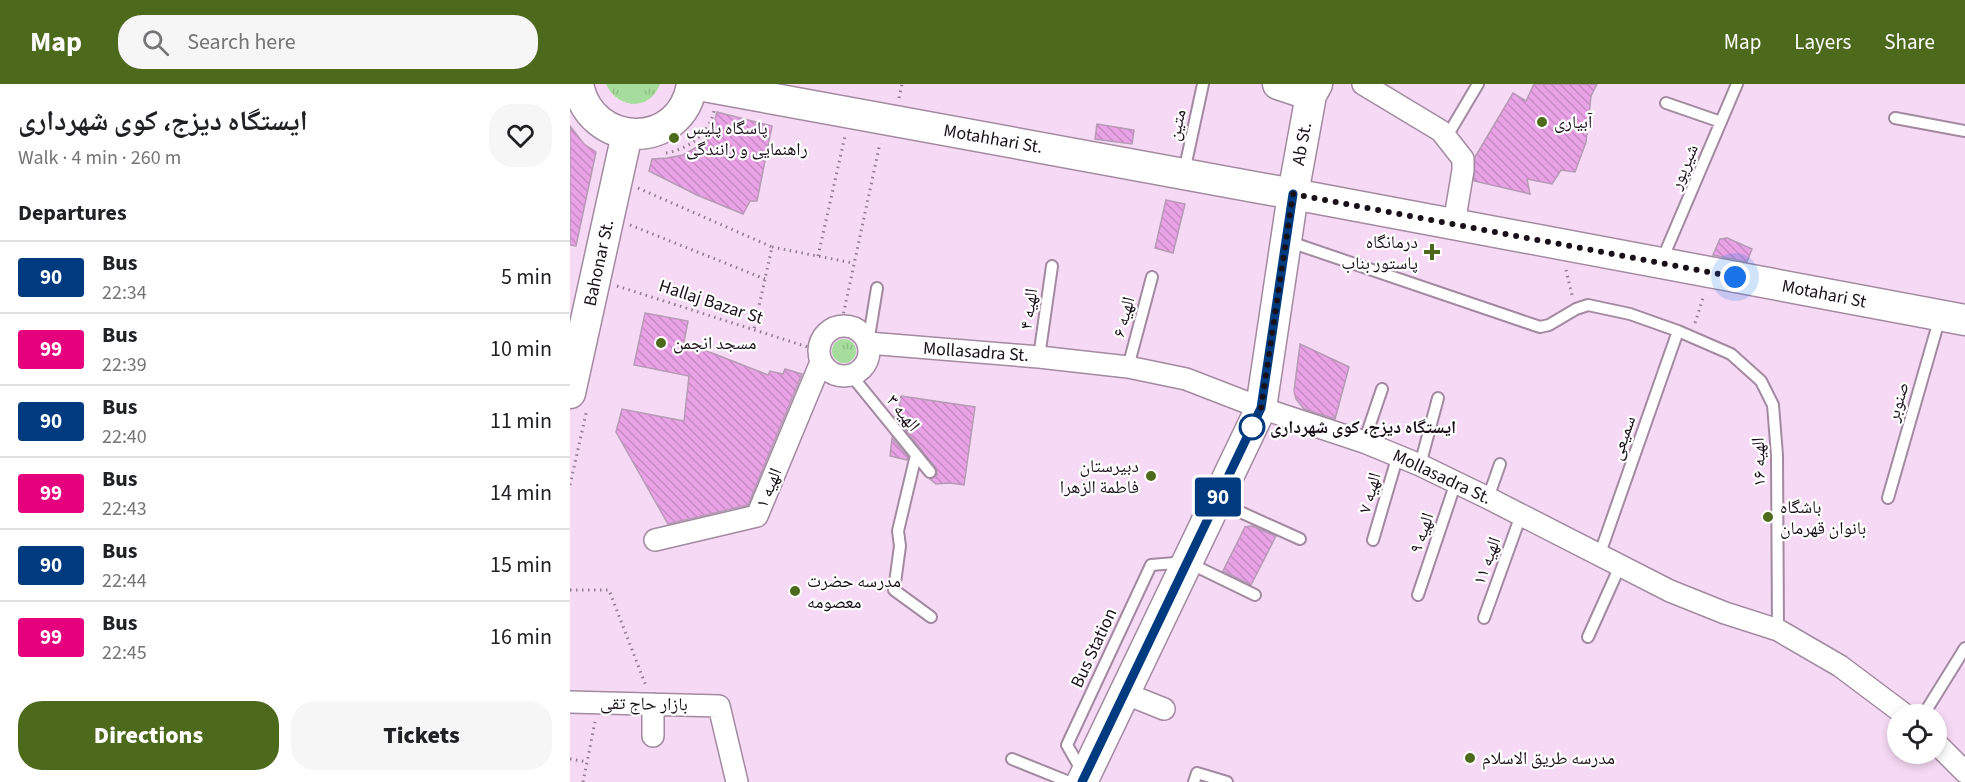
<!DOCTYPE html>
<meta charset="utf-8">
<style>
:root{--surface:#fff;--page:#f6f6f6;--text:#202124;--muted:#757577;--line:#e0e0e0;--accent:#4c691c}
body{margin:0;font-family:"Source Sans 3","Noto Naskh Arabic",sans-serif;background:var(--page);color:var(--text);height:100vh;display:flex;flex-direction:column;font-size:22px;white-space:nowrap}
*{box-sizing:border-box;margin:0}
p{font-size:20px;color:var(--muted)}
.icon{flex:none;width:33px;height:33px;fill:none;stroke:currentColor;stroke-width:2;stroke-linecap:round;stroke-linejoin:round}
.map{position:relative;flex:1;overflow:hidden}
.sheet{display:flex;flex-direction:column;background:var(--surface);width:570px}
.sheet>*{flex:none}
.badge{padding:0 12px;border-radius:4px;font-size:21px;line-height:39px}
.tools{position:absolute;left:1317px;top:620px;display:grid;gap:12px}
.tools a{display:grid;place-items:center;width:60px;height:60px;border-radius:50%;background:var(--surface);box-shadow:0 3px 9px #0003;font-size:30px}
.you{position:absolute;width:30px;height:30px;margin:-15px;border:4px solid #fff;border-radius:50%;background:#1a73e8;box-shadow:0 0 0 9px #1a73e833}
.map>.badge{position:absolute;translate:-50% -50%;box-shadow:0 0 0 3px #fff}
h2{padding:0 18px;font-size:22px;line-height:54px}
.round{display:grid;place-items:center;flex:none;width:63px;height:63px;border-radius:24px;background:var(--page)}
.headline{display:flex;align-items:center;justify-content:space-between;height:102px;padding:0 18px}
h1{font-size:28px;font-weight:800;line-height:45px}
.primary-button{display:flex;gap:12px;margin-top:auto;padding:12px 18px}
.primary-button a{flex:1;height:69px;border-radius:24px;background:var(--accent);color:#fff;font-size:24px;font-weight:800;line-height:69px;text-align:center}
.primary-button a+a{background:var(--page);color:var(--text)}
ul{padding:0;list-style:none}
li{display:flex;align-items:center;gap:18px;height:72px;padding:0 18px;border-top:2px solid var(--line)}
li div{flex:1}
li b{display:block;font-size:22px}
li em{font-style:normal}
li .badge{min-width:66px;font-weight:700;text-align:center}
header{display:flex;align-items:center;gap:36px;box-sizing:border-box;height:84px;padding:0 30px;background:var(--accent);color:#fff}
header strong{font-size:28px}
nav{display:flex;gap:33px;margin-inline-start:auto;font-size:21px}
.search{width:420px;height:54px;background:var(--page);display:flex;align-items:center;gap:15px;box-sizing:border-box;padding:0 21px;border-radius:24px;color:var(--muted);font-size:22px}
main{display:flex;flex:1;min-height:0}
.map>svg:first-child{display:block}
.grass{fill:url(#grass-tufts)}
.building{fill:url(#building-back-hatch);stroke:#b69bb5;stroke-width:1.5}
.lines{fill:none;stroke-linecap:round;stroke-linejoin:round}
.lane-casing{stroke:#a389a1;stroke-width:14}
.street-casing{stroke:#a389a1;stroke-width:24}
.secondary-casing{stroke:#a389a1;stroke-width:33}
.path{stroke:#907c8f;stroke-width:3;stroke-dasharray:1.5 4.5;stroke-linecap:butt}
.lane{stroke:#fff;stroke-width:10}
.street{stroke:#fff;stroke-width:21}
.secondary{stroke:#fff;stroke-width:30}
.line-casing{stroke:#fff;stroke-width:14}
.line{stroke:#003b80;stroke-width:9}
.walk{stroke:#1a1019;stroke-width:6;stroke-dasharray:0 10.8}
.poi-dot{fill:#4c691c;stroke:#fff;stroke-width:2}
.stop-dot{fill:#fff;stroke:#003b80;stroke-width:3}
.labels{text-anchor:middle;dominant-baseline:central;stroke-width:4.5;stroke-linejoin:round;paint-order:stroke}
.poi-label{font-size:18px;fill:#1a1019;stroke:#fff;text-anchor:start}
.street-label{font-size:18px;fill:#1a1019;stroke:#fff}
.stop-label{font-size:18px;font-weight:bold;fill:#1a1019;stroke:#fff;text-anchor:start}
</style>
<header>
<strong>Map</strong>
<div class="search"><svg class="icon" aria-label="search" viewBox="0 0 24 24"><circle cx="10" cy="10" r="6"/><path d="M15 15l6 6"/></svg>Search here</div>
<nav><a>Map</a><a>Layers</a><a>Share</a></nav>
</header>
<main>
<section class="sheet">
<div class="headline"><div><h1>ایستگاه دیزج، کوی شهرداری</h1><p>Walk · 4 min · 260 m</p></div><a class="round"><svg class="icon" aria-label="heart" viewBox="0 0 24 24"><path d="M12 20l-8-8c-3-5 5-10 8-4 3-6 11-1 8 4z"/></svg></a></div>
<h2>Departures</h2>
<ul>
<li><span class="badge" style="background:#003b80;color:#fff">90</span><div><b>Bus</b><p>22:34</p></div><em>5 min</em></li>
<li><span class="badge" style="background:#e6007e;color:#fff">99</span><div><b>Bus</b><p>22:39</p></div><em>10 min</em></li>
<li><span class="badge" style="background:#003b80;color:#fff">90</span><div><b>Bus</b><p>22:40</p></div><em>11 min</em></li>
<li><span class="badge" style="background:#e6007e;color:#fff">99</span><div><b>Bus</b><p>22:43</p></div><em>14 min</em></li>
<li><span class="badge" style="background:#003b80;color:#fff">90</span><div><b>Bus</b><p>22:44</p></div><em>15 min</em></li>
<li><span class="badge" style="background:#e6007e;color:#fff">99</span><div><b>Bus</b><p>22:45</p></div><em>16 min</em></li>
</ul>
<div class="primary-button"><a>Directions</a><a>Tickets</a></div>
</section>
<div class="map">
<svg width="1395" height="698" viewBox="0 0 1395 698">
<defs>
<pattern id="grass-tufts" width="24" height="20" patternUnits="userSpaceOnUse" patternTransform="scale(1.5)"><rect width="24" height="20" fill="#a7dd9c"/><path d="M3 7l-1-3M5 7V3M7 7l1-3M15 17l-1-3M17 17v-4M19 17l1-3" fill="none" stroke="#8fbd86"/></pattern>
<pattern id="building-back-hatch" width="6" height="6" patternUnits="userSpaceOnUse" patternTransform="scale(1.5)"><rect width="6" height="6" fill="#e9a2e6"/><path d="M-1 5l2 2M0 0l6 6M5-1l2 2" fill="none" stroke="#c78ac5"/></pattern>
</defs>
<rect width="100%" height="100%" fill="#f6daf5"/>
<path class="grass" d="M36,0H90C80,28 47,25 36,0Z
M262 267a12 12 0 1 1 24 0a12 12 0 1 1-24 0Z"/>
<path class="building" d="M964,0H1027L1021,12L1016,58L1005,88L991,86L982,100L957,95L960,110L904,97L905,73L943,9L956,17Z
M147,28L202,42L187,117H180L173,130L127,111L79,87L82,75L97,74L113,71L134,59L142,47Z
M527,40L564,46L562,60L525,55Z
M0,42L14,60L26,68L6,162L0,161Z
M596,116L615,120L603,169L585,164Z
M1157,154L1182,165L1177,178L1143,171L1150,155Z
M75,229L118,237L114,258L198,291L200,287L213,290L215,285L232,290L178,421L98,440L46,348L52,325L114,337L119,292L64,281Z
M730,260L779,283L765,335L734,325L726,315L724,307Z
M331,312L405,323L394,401L380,399L366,400L360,395L367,391L366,384L325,333L328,332Z
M322,354L338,373L337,376L320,372Z
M682,442L706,452L681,501L653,487L675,443Z"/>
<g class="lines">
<g class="lane-casing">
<path id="lane" d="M1096,19L1151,38
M1325,34L1395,47
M876,54L908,0
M614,88L633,0
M717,157L970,243L979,241L1006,225L1018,221L1060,230L1108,247L1161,270L1191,297L1203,321L1207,371L1208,546
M1092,176L1167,0
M298,259L307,204
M469,273L482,182
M558,283L582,193
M281,291L360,388
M794,358L812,305
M346,371L328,447L330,462L324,506L361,533
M850,381L868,314
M918,414L930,380
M1318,414L1370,233
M648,418L730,455
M803,456L828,371
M1029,472L1108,247
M848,511L886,398
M914,534L951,431
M1018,553L1050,482
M1354,630L1395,564
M442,675L499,698
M512,687L497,661L581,481L617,478L685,511
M624,698L627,689L657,698"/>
</g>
<g class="street-casing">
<path id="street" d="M793,0L871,47L893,75V86L884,140
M249 267a25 25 0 1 1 50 0a25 25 0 1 1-50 0Z
M298,259L469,273L558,283L616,295L691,324L794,358L850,381L918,414L1100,507L1155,529L1208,546L1270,582L1334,630
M85,456L187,432L251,278
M554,609L594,625
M0,618L149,622L167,698
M83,620V652
M1366,659L1395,688"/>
</g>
<g class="secondary-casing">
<path id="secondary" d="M8,0C20,66 112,67 122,0
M123,0L723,110L1395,236
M708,0L741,11
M0,309L57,50
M512,698L691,324L723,110L741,11L747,0"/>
</g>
<path class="path" d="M329,14L332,0
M96,69C119,65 139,50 144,27
M68,104L202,163L184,245
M60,141L195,195
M202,163L283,179
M248,172L275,52
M996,186L1002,211
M47,202L241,264
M1125,239L1134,211
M271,241L310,59
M0,401L17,325
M0,506H39L76,602
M0,675L17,678
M13,698L25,638"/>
<use href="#lane" class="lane"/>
<use href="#street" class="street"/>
<use href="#secondary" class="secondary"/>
</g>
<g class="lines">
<g class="line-casing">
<path id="line" d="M512,698L691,324L723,110"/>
</g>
<use href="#line" class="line"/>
<path class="walk" d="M682,343L691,324L723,110L1165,193"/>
</g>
<g class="poi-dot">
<circle cx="972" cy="38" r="6"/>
<circle cx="104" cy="54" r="6"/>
<path d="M859 159h6v6h6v6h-6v6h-6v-6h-6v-6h6z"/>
<circle cx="91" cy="259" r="6"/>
<circle cx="581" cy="392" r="6"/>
<circle cx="1198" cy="433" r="6"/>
<circle cx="225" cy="507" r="6"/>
<circle cx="900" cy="674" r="6"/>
</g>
<circle class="stop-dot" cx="682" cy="343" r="12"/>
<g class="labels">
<g class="poi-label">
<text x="984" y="38">آبیاری</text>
<text x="116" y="44">پاسگاه پلیس<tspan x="116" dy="21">راهنمایی و رانندگی</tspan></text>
<text x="848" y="158" text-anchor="end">درمانگاه<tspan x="848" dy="21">پاستور بناب</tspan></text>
<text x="103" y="259">مسجد انجمن</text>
<text x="569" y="382" text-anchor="end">دبیرستان<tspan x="569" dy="21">فاطمة الزهرا</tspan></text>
<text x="1210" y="423">باشگاه<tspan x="1210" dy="21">بانوان قهرمان</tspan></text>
<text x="237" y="497">مدرسه حضرت<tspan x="237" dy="21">معصومه</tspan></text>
<text x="912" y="674">مدرسه طریق الاسلام</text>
</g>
<g class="street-label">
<text transform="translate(607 41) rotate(-77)">متین</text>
<text transform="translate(423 55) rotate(10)">Motahhari St.</text>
<text transform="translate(732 60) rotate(-80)">Ab St.</text>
<text transform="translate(1114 83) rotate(-67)">شیرپور</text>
<text transform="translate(29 179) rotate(-78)">Bahonar St.</text>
<text transform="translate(1254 210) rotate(11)">Motahari St</text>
<text transform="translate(141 218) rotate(18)">Hallaj Bazar St</text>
<text transform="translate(459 225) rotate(-82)">الهیه ۴</text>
<text transform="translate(554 233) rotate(-75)">الهیه ۶</text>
<text transform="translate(406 268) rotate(4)">Mollasadra St.</text>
<text transform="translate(1328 318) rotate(-74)">صنوبر</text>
<text transform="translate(333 329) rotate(51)">الهیه ۳</text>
<text transform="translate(1053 354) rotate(-71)">سمیعی</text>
<text transform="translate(1189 378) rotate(-92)">الهیه ۱۶</text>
<text transform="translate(872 393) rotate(25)">Mollasadra St.</text>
<text transform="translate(199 404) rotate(-68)">الهیه ۱</text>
<text transform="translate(800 409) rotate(-74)">الهیه ۷</text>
<text transform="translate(852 449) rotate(-71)">الهیه ۹</text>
<text transform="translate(917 477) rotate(-70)">الهیه ۱۱</text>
<text transform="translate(524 564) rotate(-65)">Bus Station</text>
<text transform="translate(74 620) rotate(1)">بازار حاج تقی</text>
</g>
<g class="stop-label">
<text x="700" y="343">ایستگاه دیزج، کوی شهرداری</text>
</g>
</g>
</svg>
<div class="tools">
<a><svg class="icon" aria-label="locate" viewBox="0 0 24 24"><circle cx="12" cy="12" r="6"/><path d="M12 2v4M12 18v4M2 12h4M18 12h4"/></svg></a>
</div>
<div class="you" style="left:1165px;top:193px"></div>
<b class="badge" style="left:648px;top:413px;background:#003b80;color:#fff">90</b>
</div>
</main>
